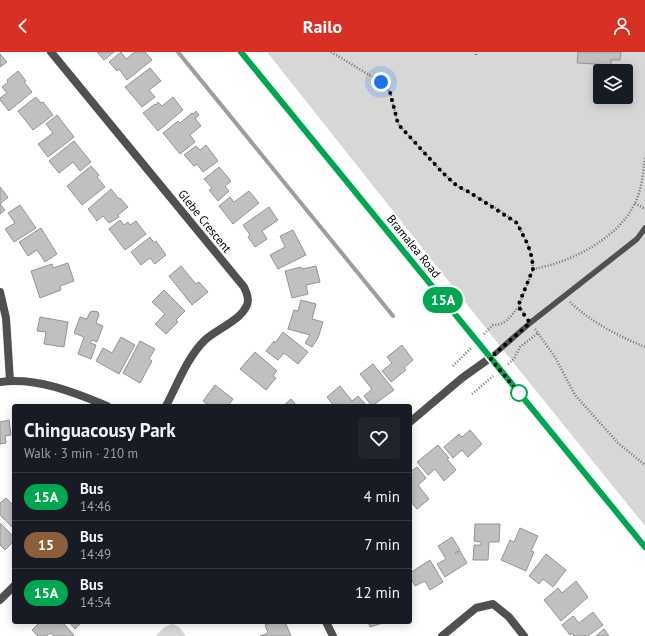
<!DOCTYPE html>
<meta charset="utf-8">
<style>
:root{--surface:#171b24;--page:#20242c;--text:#f1f3f6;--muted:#9ea1a6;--line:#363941;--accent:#d93025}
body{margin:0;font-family:"PT Sans",sans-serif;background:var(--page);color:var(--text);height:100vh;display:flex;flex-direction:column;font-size:15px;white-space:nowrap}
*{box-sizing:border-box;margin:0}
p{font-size:13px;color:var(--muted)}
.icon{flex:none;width:22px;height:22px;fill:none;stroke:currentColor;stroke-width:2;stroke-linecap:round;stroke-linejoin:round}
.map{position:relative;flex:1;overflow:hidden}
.details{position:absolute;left:12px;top:352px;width:400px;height:220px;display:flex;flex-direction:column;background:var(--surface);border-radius:4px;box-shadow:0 2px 10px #0003}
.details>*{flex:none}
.badge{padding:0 8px;border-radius:13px;font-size:14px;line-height:26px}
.tools{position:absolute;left:593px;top:12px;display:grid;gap:8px}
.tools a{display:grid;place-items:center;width:40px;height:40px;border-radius:4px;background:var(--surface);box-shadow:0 2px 10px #0003;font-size:20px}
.you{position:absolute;width:20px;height:20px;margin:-10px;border:3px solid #fff;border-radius:50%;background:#1a73e8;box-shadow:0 0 0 6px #1a73e833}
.map>.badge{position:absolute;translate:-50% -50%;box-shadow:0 0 0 2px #fff}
.round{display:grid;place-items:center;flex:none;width:42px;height:42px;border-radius:4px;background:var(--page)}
.head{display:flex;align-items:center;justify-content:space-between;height:68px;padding:0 12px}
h1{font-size:19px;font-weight:600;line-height:30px}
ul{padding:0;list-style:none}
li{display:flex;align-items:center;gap:12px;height:48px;padding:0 12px;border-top:1px solid var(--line)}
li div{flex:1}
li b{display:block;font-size:15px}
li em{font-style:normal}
li .badge{min-width:44px;font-weight:700;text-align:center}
header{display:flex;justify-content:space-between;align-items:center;height:52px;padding:0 12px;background:var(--accent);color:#fff;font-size:18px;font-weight:600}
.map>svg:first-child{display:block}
.green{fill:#d7d7d7;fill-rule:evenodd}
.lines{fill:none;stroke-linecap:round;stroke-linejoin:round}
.stream{stroke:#9e9e9e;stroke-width:4}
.building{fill:#c0c0c0;stroke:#949494}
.path{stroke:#727272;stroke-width:2.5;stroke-dasharray:1 2;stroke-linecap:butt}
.lane{stroke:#505050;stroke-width:5.5}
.street{stroke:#505050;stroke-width:8}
.secondary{stroke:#1d1d1d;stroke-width:8}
.line-casing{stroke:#fff;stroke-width:9}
.line{stroke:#00a651;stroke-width:6}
.walk{stroke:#000;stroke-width:4;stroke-dasharray:0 7.2}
.stop-dot{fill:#fff;stroke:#00a651;stroke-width:2}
.labels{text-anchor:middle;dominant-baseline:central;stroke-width:3.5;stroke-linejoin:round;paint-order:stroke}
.street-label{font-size:12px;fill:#000;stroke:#fff}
</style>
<header><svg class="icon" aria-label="back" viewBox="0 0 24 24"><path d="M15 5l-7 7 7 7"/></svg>Railo<svg class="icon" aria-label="person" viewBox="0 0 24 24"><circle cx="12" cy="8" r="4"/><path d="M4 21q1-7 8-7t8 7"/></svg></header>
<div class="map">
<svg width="645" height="584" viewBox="0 0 645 584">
<rect width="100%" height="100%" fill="#fff"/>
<path class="green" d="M267,0H645V474L504,299ZM600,19H626V45H600Z
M173,572L179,575L186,584H156C161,578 165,574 173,572Z"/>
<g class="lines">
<path class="stream" d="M178,0L393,264"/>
</g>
<path class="building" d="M97,0H114L104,8Z
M121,0L126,7L135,0H145L152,8L127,28L119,17L117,19L109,10Z
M578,0H621L620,8H611V13L577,11Z
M0,2L7,10L0,15Z
M150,16L161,29L149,38L155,45L142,55L125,35Z
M18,19L26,29L24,30L32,40L9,59L0,48V46L7,41L2,35L8,30L7,28Z
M36,45L41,51L43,50L53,63L33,78L18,59Z
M173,45L183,58L158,79L143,61L155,52L156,53L158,50L162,54Z
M196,59L199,63L195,66L201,74L190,83L195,90L180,102L163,81L178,69L180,71L192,61L193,62Z
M57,63L74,85L48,105L38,92L53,81L46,72Z
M74,89L91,110L80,119L73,110L59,121L49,109Z
M206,93L218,109L203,120L197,112L194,114L184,103L196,94L200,98Z
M91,114L99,123L97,125L105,135L82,153L67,134Z
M219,115L231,129L225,134L229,139L218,149L209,138L212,136L204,127Z
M0,135L8,145L0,152Z
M111,137L119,147L120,146L128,155L118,163L119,165L109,171L103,164L97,169L88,157Z
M249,139L259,151L233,172L219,154L230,145L234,150Z
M0,152L5,158L0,162Z
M20,153L36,176L14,190L5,177L15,171L8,161Z
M269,155L278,168L262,179L267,187L255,195L248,185L250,183L243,173Z
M120,168L124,173L128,170L130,173L136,169L146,182L125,198L109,177Z
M41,176L57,202L45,210L37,198L28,204L19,190Z
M293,178L306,203L278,217L270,203L285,195L280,184Z
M150,185L154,191L156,189L166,203L155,212L150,206L141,213L131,200Z
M68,211L74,229L60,234L61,238L40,246L31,219L52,212L53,216Z
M181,214L196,232L199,230L208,240L192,253L169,224Z
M316,214L320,230L306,233L308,242L292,246L285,219L301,215L302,217Z
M164,238L185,259L176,268L178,270L166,282L155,272L165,262L152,250Z
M301,248L316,252L312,267L323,270L318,286L312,295L305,291L310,283L288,277L294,258L298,259Z
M93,259L98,260L99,263L96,271L103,274L97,290L92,288L90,291L96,293L91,307L78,302L84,285L74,281L80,265L87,267L90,260Z
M40,265L68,270L64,295L44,292L46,280L37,279Z
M283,280L308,300L298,312L284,301L278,308L266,299L274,289L275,291Z
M121,285L135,293L119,322L96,309L103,296L112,301Z
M140,289L155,297L149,307L152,309L140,331L123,321Z
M402,293L413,308L404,316L406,318L391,330L382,319L392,311L387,305Z
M255,300L277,319L273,324L276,326L266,338L240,317Z
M373,312L394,338L372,354L364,344L372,337L360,322Z
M215,333L233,347L228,354H205L207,352L203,349Z
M340,334L352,349L358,344L367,354H334L327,345Z
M291,347L297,354H283Z
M9,368L11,383L5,384L6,391L0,392V370Z
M470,378L482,392L468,405L462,398L453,406L444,395L459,382L462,385Z
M438,393L449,406L447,407L456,418L444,429L435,417L428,423L417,410Z
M417,415L426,426L418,433L429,447L417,457L410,449V420Z
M6,446L14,454V477L0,463V451Z
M0,471L14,485V489L5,498L0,493Z
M475,472H500L499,490H489L488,508H473L474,493H481V490L474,489Z
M520,476L538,484L531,499L534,500L526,519L501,508L510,488L514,490Z
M452,485L460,498L455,501L456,502L460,499L467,511L445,525L437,512L446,507L438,494Z
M546,502L566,518L553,535L543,527L539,532L529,524Z
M430,508L443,530L430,538L425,529L415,534L410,525V521Z
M576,529L588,545L561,569L544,548L558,536L562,541Z
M593,560L603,573L588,584H574L572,581L570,583L562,573L573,564L579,571Z
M40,570H62L74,583L73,584H54L50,581L47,584H38L32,578Z
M69,570H82L75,577Z
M272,570H285L291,584H260L268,581L265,573Z
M368,570H386L370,575Z
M604,577L609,584H596Z"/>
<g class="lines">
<path class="path" d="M331,0L381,30L390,40L398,72L442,120L457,134L498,157L517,171L528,193L532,206L533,217L519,254L526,264
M476,3V0
M635,151L645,157
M533,217C570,211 619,186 635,151C642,137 643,121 645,106
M570,250C591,270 618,284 645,295
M535,277L555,305L575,343L618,391L645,413
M484,282L493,273C506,273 511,264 519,254
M508,312L514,307L520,295L538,281
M453,314L471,296
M472,342L493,324"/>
<path class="lane" d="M490,306L530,271L637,187L645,176"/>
<path class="street" d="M51,0L244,235C247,241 250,249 246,255C239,269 217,277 205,288C188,304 177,333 166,354
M0,240L6,266L10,329
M0,330C36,325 74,340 107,354
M410,370L462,326L490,306
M0,548L14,534
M326,570L333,584
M442,584L476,556L493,552L509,565L524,584"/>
<path class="secondary" d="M241,0L645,495"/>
</g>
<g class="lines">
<g class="line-casing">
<path id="line" d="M241,0L645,495"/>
</g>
<use href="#line" class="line"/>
<path class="walk" d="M381,30L390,40L398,72L442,120L457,134L469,140L517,171L528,193L532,206L533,217L518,254L530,271L490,306L519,341"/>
</g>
<circle class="stop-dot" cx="519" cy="341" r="8"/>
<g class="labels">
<g class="street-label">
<text transform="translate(205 169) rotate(51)">Glebe Crescent</text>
<text transform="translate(414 194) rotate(51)">Bramalea Road</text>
</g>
</g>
</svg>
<div class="tools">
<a><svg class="icon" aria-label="layers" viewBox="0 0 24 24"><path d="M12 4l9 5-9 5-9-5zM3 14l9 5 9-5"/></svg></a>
</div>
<div class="you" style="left:381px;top:30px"></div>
<b class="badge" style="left:443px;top:248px;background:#00a651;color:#fff">15A</b>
<section class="details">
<div class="head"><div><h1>Chinguacousy Park</h1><p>Walk · 3 min · 210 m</p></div><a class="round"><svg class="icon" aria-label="heart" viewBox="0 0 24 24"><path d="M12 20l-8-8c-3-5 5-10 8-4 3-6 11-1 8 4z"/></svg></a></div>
<ul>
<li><span class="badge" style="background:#00a651;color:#fff">15A</span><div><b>Bus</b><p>14:46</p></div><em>4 min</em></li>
<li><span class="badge" style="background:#8b5e3c;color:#fff">15</span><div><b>Bus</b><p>14:49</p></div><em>7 min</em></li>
<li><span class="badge" style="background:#00a651;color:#fff">15A</span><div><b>Bus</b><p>14:54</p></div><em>12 min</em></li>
</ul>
</section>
</div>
